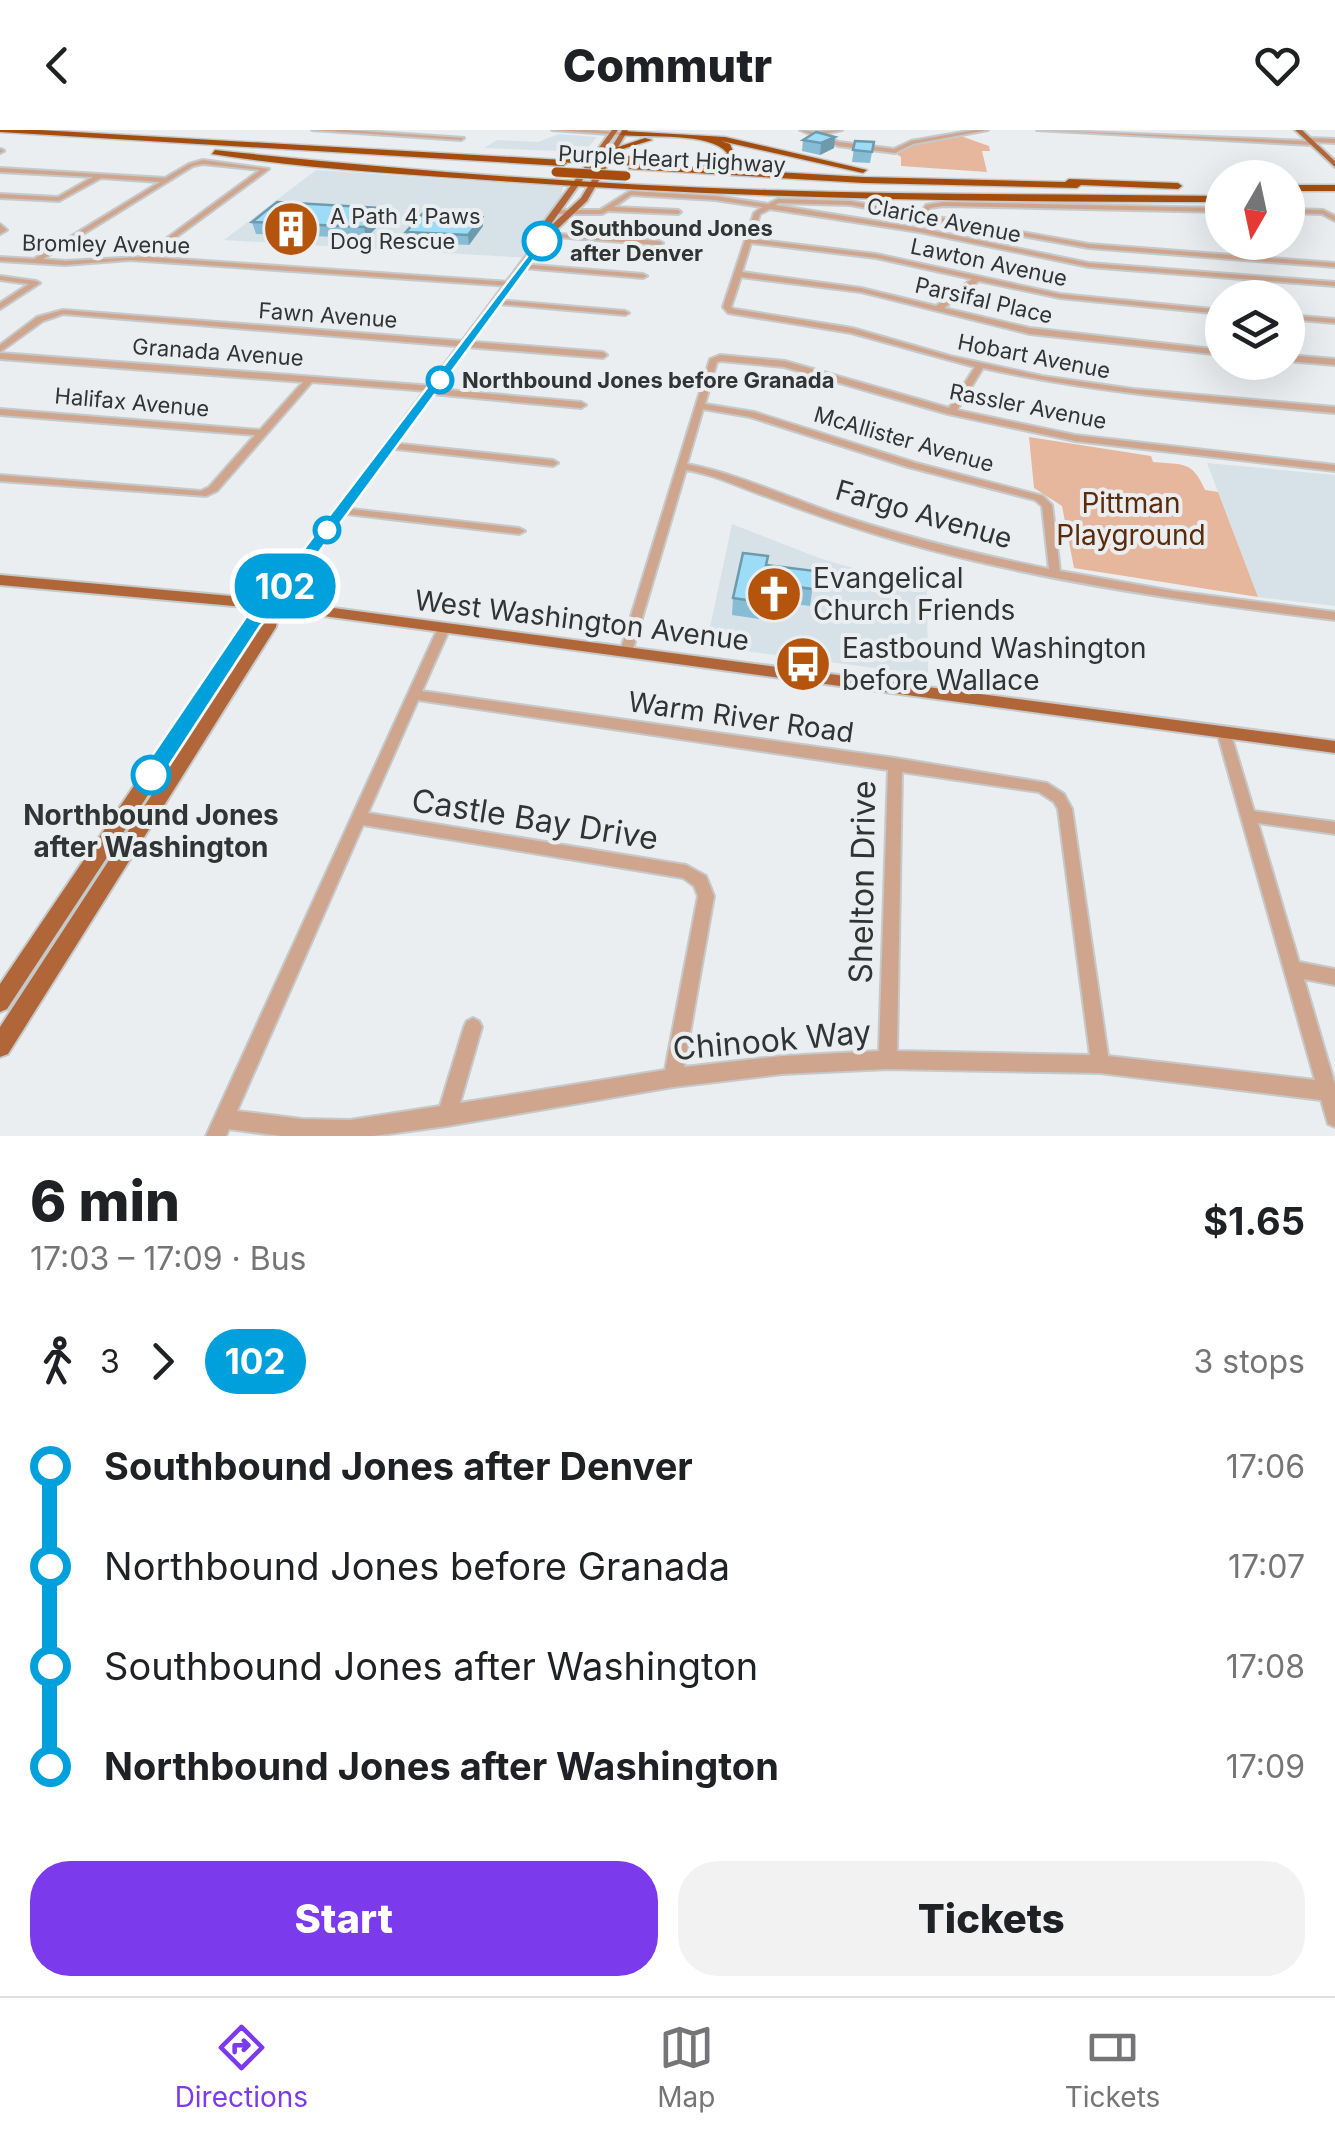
<!DOCTYPE html>
<meta charset="utf-8">
<style>
:root{--surface:#fff;--page:#f2f2f2;--text:#202124;--muted:#757577;--line:#e0e0e0;--accent:#7c3aed}
body{margin:0;font-family:Inter,sans-serif;background:var(--page);color:var(--text);height:100vh;display:flex;flex-direction:column;font-size:38px;white-space:nowrap}
*{box-sizing:border-box;margin:0}
p{font-size:32px;color:var(--muted)}
.icon{flex:none;width:55px;height:55px;fill:none;stroke:currentColor;stroke-width:2;stroke-linecap:round;stroke-linejoin:round}
.map{position:relative;height:1006px;overflow:hidden}
.side{display:flex;flex-direction:column;background:var(--surface);flex:1}
.side>*{flex:none}
.badge{padding:0 20px;border-radius:32px;font-size:35px;line-height:65px}
.needle{width:65px;rotate:189deg}
.controls{position:absolute;left:1205px;top:30px;display:grid;gap:20px}
.controls a{display:grid;place-items:center;width:100px;height:100px;border-radius:50%;background:var(--surface);box-shadow:0 10px 40px #0002;font-size:50px}
.map>.badge{position:absolute;translate:-50% -50%;box-shadow:0 0 0 5px #fff}
.legs{display:flex;align-items:center;gap:15px;height:110px;padding:0 30px;font-size:32px}
.legs p{margin-inline-start:auto}
.head{display:flex;align-items:center;justify-content:space-between;height:170px;padding:0 30px}
h1{font-size:55px;font-weight:800;line-height:75px}
.button{display:flex;gap:20px;margin-top:auto;padding:20px 30px}
.button a{flex:1;height:115px;border-radius:40px;background:var(--accent);color:#fff;font-size:40px;font-weight:800;line-height:115px;text-align:center}
.button a+a{background:var(--page);color:var(--text)}
ul{padding:0 30px;list-style:none}
li{display:flex;align-items:center;gap:35px;height:100px;font-size:38px}
li i{display:grid;place-items:center;width:15px;height:100%;margin:0 12px;background:currentColor}
li i::after{content:'';width:25px;height:25px;margin:-12px;border:8px solid;border-radius:50%;background:var(--surface)}
li p{margin-inline-start:auto}
li:first-child i{background:linear-gradient(#0000 50%,currentColor 0)}
li:last-child i{background:linear-gradient(currentColor 50%,#0000 0)}
header{display:flex;justify-content:space-between;align-items:center;height:130px;padding:0 30px;background:var(--surface);font-size:45px;font-weight:800}
.tabs{display:flex;justify-content:space-around;align-items:center;height:140px;border-top:2px solid var(--line);background:var(--surface);font-size:28px;color:var(--muted)}
.tabs a{display:grid;justify-items:center;gap:5px}
.tabs .current{color:var(--accent)}
.map>svg:first-child{display:block}
.built{fill:#d6e2e7}
.green{fill:#e6b69d}
.lines{fill:none;stroke-linecap:round;stroke-linejoin:round}
.minor-casing{stroke:#c5c9ca;stroke-width:4}
.major-casing{stroke:#c5c9ca;stroke-width:4}
.highway-casing{stroke:#c5c9ca;stroke-width:3}
.minor{fill:#d0a58e;fill-rule:evenodd}
.major{fill:#b16639;fill-rule:evenodd}
.highway{fill:#a44d0c;fill-rule:evenodd}
.highway-bridge-casing{stroke:#c5c9ca;stroke-width:11;stroke-linecap:butt}
.highway-bridge{stroke:#a44d0c;stroke-width:9}
.wall{fill:#86bdd4}
.shaded-wall{fill:#6d9aac}
.building{fill:#9cdcf6;stroke:#6d9aac;stroke-width:2.5}
.line-1{fill:#00a0dc;stroke:#fff;stroke-width:2.5}
.stop-1-dot{fill:#fff;stroke:#00a0dc;stroke-width:5}
.labels{text-anchor:middle;dominant-baseline:central;stroke-width:8;stroke-linejoin:round;paint-order:stroke}
.far-street-label{font-size:22px;fill:#323434;stroke:#eaeef0}
.far-poi-label{font-size:22px;fill:#323434;stroke:#eaeef0;text-anchor:start}
.far-stop-label{font-size:22px;font-weight:bold;fill:#323434;stroke:#eaeef0;text-anchor:start}
.park-label{font-size:28px;fill:#5b2b0a;stroke:#eaeef0}
.street-label{font-size:28px;fill:#323434;stroke:#eaeef0}
.poi-label{font-size:28px;fill:#323434;stroke:#eaeef0;text-anchor:start}
.stop-label{font-size:28px;font-weight:bold;fill:#323434;stroke:#eaeef0}
.near-street-label{font-size:32px;fill:#323434;stroke:#eaeef0}
</style>
<header><svg class="icon" aria-label="back" viewBox="0 0 24 24"><path d="M15 5l-7 7 7 7"/></svg>Commutr<svg class="icon" aria-label="heart" viewBox="0 0 24 24"><path d="M12 20l-8-8c-3-5 5-10 8-4 3-6 11-1 8 4z"/></svg></header>
<div class="map">
<svg width="1335" height="1006" viewBox="0 0 1335 1006">
<rect width="100%" height="100%" fill="#eaeef0"/>
<path class="built" d="M559,4L597,7L584,22L484,18L497,10L538,12Z
M316,40L563,57L556,91L530,128L224,110Z
M1207,333L1335,345V476L1258,467Z
M732,394L819,428L927,460L928,545L706,516Z"/>
<path class="green" d="M955,4L989,16L990,21H982L987,42L901,36V27L895,23L911,13Z
M1029,307L1151,326L1153,332C1183,335 1192,330 1205,360L1218,362L1258,467L1074,438L1062,376L1034,358Z"/>
<g class="lines">
<g class="minor-casing">
<path id="minor" d="M312,0H346L464,8L461,10Z
M552,0H593L626,3L623,5Z
M800,0L814,2L842,0L820,5L839,12L894,19L911,11L975,0H988L913,14L895,23L838,16Z
M1037,0L1306,11L1308,8L1335,9V13L1314,12L1312,15Z
M0,19L3,20L4,21L0,23Z
M203,30L269,39L149,127L511,152L515,154L511,156L130,130L65,135L0,131V127L34,129L160,52L101,48L59,71L0,68V64L58,67L93,47L0,42V38L165,48L189,34ZM203,34L260,40L141,127L65,131L43,129L193,36Z
M630,61L715,66L768,74L778,69L850,71L920,84L926,75L943,72L1222,78V82L943,76L930,78L926,85L1089,114L1335,133V137L1089,118L850,75L779,73L775,75L919,98L1089,133L1335,152V156L1089,137L919,102L770,79L760,84L752,109L876,124L1060,164L1222,180V184L1060,168L979,151L944,178L1030,198L1222,220V225L1030,204L861,162L741,147L731,177L734,179L852,198L950,226L1042,246L1133,259L1335,277V283C1217,272 1099,264 983,238L957,280L1075,305L1335,335V341L1075,311L948,284L784,237L721,231L717,232L705,274L754,282L916,333L1043,366L1052,375L1060,441L1173,461L1335,482V490C1189,472 1043,452 902,412C856,399 810,383 765,366C739,357 713,344 686,340L632,522L626,526L621,525L620,522L710,229L720,225L785,231L949,278L975,237L851,203L728,183L723,177L754,83L762,77L715,70L631,65L614,77L678,80L681,82L678,84L608,81L602,84H555L552,82L555,80H600ZM751,113L876,128L972,149L936,176L861,158L742,142ZM703,279L750,287L908,337L1035,370L1042,376L1049,439C975,424 904,407 833,383C787,367 735,343 687,334Z
M1288,79L1323,80L1335,86V91L1322,84L1288,83Z
M0,94L7,100L0,104Z
M546,103L659,111L663,113L659,115L544,106L542,105Z
M520,134L643,144L647,146L643,148L523,138H520Z
M0,146L36,151L40,153L0,179V173L29,154L0,150Z
M496,170L625,181L629,183L625,185L499,174L495,172Z
M63,180L603,222L607,225L603,228L63,184L43,191L0,222V215L37,187Z
M1288,185L1335,189V193L1288,189Z
M0,223L433,256L437,259L581,272L586,275L581,278L432,264L428,261L312,252L217,361L206,366L0,351V345L201,361L209,357L255,305L0,285V279L260,300L303,252L0,229Z
M1288,225L1335,229V235L1288,231Z
M391,313L553,330L558,333L553,336L387,318L386,316Z
M342,378L519,398L525,401L519,404L338,383L337,381Z
M444,494L450,498L422,561L895,628L1047,653L1064,664L1072,679L1108,926L1315,950L1217,602L1219,598H1229L1254,681L1335,692V704L1258,693L1299,832L1335,839V855L1304,849L1335,955V997L1328,994L1321,970L1100,943L888,939L782,944L673,957L447,996L373,1006H281L229,999L226,1006H206L438,498ZM418,570L888,640L879,921L782,926L684,937L714,766L706,746L686,735L368,683ZM902,642L1039,662L1054,672L1058,679L1090,925L897,921ZM363,695L683,748L694,756L698,766L665,940L460,973L482,897L479,891L473,888L467,891L464,897L440,976L350,990L302,989L237,981Z"/>
</g>
<g class="major-casing">
<path id="major" d="M612,0H618L549,97H543V93Z
M622,0H628L587,71L549,107L281,471L1335,611V623L279,480L276,497L8,924L0,927V897L264,493V489L7,879L0,882V854L248,487L257,478L0,455V445L265,469L277,458L543,103L581,68Z
M1295,0H1302L1335,31V37Z"/>
</g>
<g class="highway-casing">
<path id="highway" d="M0,0H40L563,30L567,33L563,36L0,2Z
M623,1L725,7L867,40L863,43L721,11L730,14L735,26L725,32L701,37L698,32L719,28L727,23C710,2 649,8 620,5Z
M645,8L652,10L616,21L612,19Z
M215,20C399,40 582,54 767,60C919,65 1070,64 1222,66V72C982,72 740,69 500,51C404,44 307,39 212,24Z
M632,34L864,47L1065,52L1069,49L1178,53L1182,56L1178,59L1081,55L1077,58L864,53L629,39Z
M1288,55H1335V61H1288Z"/>
</g>
<use href="#minor" class="minor"/>
<use href="#major" class="major"/>
<use href="#highway" class="highway"/>
<g class="highway-bridge-casing">
<path id="highway-bridge" d="M567,28L635,31
M556,42L626,46"/>
</g>
<use href="#highway-bridge" class="highway-bridge"/>
</g>
<path class="wall" d="M835,7L834,18L820,25L802,21L803,10Z
M855,11L874,12L870,33L852,32Z
M385,89L366,108L256,104L252,92Z
M483,96L469,115L408,112L406,102Z
M768,426L767,436L815,441L810,476L762,470L759,489L732,485L733,468Z"/>
<path class="shaded-wall" d="M835,7L834,18L820,25L821,13Z
M382,78L385,89L366,108L364,97Z
M482,87L483,96L469,115L468,105Z"/>
<path class="building" d="M816,2L835,7L821,13L803,10Z
M855,11L874,12L872,22L853,20Z
M277,72L382,78L364,97L252,92Z
M425,81L482,87L468,105L406,102Z
M743,423L768,426L766,435L815,441L813,459L764,453L760,472L733,468Z"/>
<path class="line-1" d="M542,107L546,113L278,478L260,496L159,651H143L139,645L143,639L246,487L265,470Z"/>
<defs>
<g id="building-disc" transform="scale(2.875)"><circle r="9.5" fill="#b5550d" stroke="#eaeef0"/><path d="M-4-6H4V6H1V3H-1V6H-4ZM-2.5-4.3h1.7v1.8h-1.7ZM.8-4.3h1.7v1.8H.8ZM-2.5-1h1.7V.8h-1.7ZM.8-1h1.7V.8H.8Z" fill="#fff"/></g>
<g id="church-disc" transform="scale(2.875)"><circle r="9.5" fill="#b5550d" stroke="#eaeef0"/><path d="M-1.2-6h2.4v3.5h3.3v2.4h-3.3V6h-2.4V-.1h-3.3v-2.4h3.3Z" fill="#fff"/></g>
<g id="bus-disc" transform="scale(2.875)"><circle r="9.5" fill="#b5550d" stroke="#eaeef0"/><path d="M-5-6H5V4H4V6H2V4H-2V6H-4V4H-5ZM-3.5-4V0h7V-4ZM-3.5 1.2v1.5H-2V1.2ZM2 1.2v1.5H3.5V1.2Z" fill="#fff"/></g>
</defs>
<g fill-rule="evenodd">
<use href="#building-disc" x="291" y="99"/>
<use href="#church-disc" x="774" y="464"/>
<use href="#bus-disc" x="803" y="534"/>
</g>
<g class="stop-1-dot">
<circle cx="542" cy="111" r="18"/>
<circle cx="440" cy="250" r="12"/>
<circle cx="327" cy="400" r="12"/>
<circle cx="151" cy="645" r="18"/>
</g>
<g class="labels">
<g class="far-street-label">
<text transform="translate(672 29) rotate(3)">Purple Heart Highway</text>
<text transform="translate(944 90) rotate(11)">Clarice Avenue</text>
<text transform="translate(106 114) rotate(1)">Bromley Avenue</text>
<text transform="translate(989 132) rotate(12)">Lawton Avenue</text>
<text transform="translate(984 170) rotate(13)">Parsifal Place</text>
<text transform="translate(328 185) rotate(4)">Fawn Avenue</text>
<text transform="translate(218 222) rotate(4)">Granada Avenue</text>
<text transform="translate(1034 226) rotate(11)">Hobart Avenue</text>
<text transform="translate(132 272) rotate(5)">Halifax Avenue</text>
<text transform="translate(1028 276) rotate(11)">Rassler Avenue</text>
<text transform="translate(904 309) rotate(16)">McAllister Avenue</text>
</g>
<g class="far-poi-label">
<text x="330" y="86">A Path 4 Paws<tspan x="330" dy="25">Dog Rescue</tspan></text>
</g>
<g class="far-stop-label">
<text x="570" y="98">Southbound Jones<tspan x="570" dy="25">after Denver</tspan></text>
<text x="462" y="250">Northbound Jones before Granada</text>
</g>
<g class="park-label">
<text x="1131" y="373">Pittman<tspan x="1131" dy="32">Playground</tspan></text>
</g>
<g class="street-label">
<text transform="translate(924 384) rotate(16)">Fargo Avenue</text>
<text transform="translate(582 490) rotate(7)">West Washington Avenue</text>
<text transform="translate(741 587) rotate(8)">Warm River Road</text>
</g>
<g class="poi-label">
<text x="813" y="448">Evangelical<tspan x="813" dy="32">Church Friends</tspan></text>
<text x="842" y="518">Eastbound Washington<tspan x="842" dy="32">before Wallace</tspan></text>
</g>
<g class="stop-label">
<text x="151" y="685">Northbound Jones<tspan x="151" dy="32">after Washington</tspan></text>
</g>
<g class="near-street-label">
<text transform="translate(535 689) rotate(9)">Castle Bay Drive</text>
<text transform="translate(862 752) rotate(-89)">Shelton Drive</text>
<text transform="translate(772 910) rotate(-5)">Chinook Way</text>
</g>
</g>
</svg>
<div class="controls">
<a><svg class="needle" viewBox="-14 -14 28 28"><path d="M0-13l5 13h-10z" fill="#e53935"/><path d="M0 13l5-13h-10z" fill="#757577"/></svg></a>
<a><svg class="icon" aria-label="layers" viewBox="0 0 24 24"><path d="M12 4l9 5-9 5-9-5zM3 14l9 5 9-5"/></svg></a>
</div>
<b class="badge" style="left:285px;top:456px;background:#00a0dc;color:#fff">102</b>
</div>
<section class="side">
<div class="head"><div><h1>6 min</h1><p>17:03 – 17:09 · Bus</p></div><b>$1.65</b></div>
<div class="legs"><svg class="icon" aria-label="walk" viewBox="0 0 24 24"><circle cx="13" cy="4" r="2"/><path d="M13 8l-2 6 4 7M11 14l-3 7M7 12l3-4h3l4 4"/></svg>3<svg class="icon" aria-label="forward" viewBox="0 0 24 24"><path d="M9 5l7 7-7 7"/></svg><b class="badge" style="background:#00a0dc;color:#fff">102</b><p>3 stops</p></div>
<ul>
<li><i style="color:#00a0dc"></i><b>Southbound Jones after Denver</b><p>17:06</p></li>
<li><i style="color:#00a0dc"></i><span>Northbound Jones before Granada</span><p>17:07</p></li>
<li><i style="color:#00a0dc"></i><span>Southbound Jones after Washington</span><p>17:08</p></li>
<li><i style="color:#00a0dc"></i><b>Northbound Jones after Washington</b><p>17:09</p></li>
</ul>
<div class="button"><a>Start</a><a>Tickets</a></div>
</section>
<nav class="tabs">
<a class="current"><svg class="icon" aria-label="directions" viewBox="0 0 24 24"><path d="M12 3l9 9-9 9-9-9zM9 14v-3h6M13 9l2 2-2 2"/></svg>Directions</a>
<a><svg class="icon" aria-label="map" viewBox="0 0 24 24"><path d="M3 6l6-2 6 2 6-2v14l-6 2-6-2-6 2zM9 4v14M15 6v14"/></svg>Map</a>
<a><svg class="icon" aria-label="tickets" viewBox="0 0 24 24"><path d="M3 7h18v10H3zM15 7v10"/></svg>Tickets</a>
</nav>
